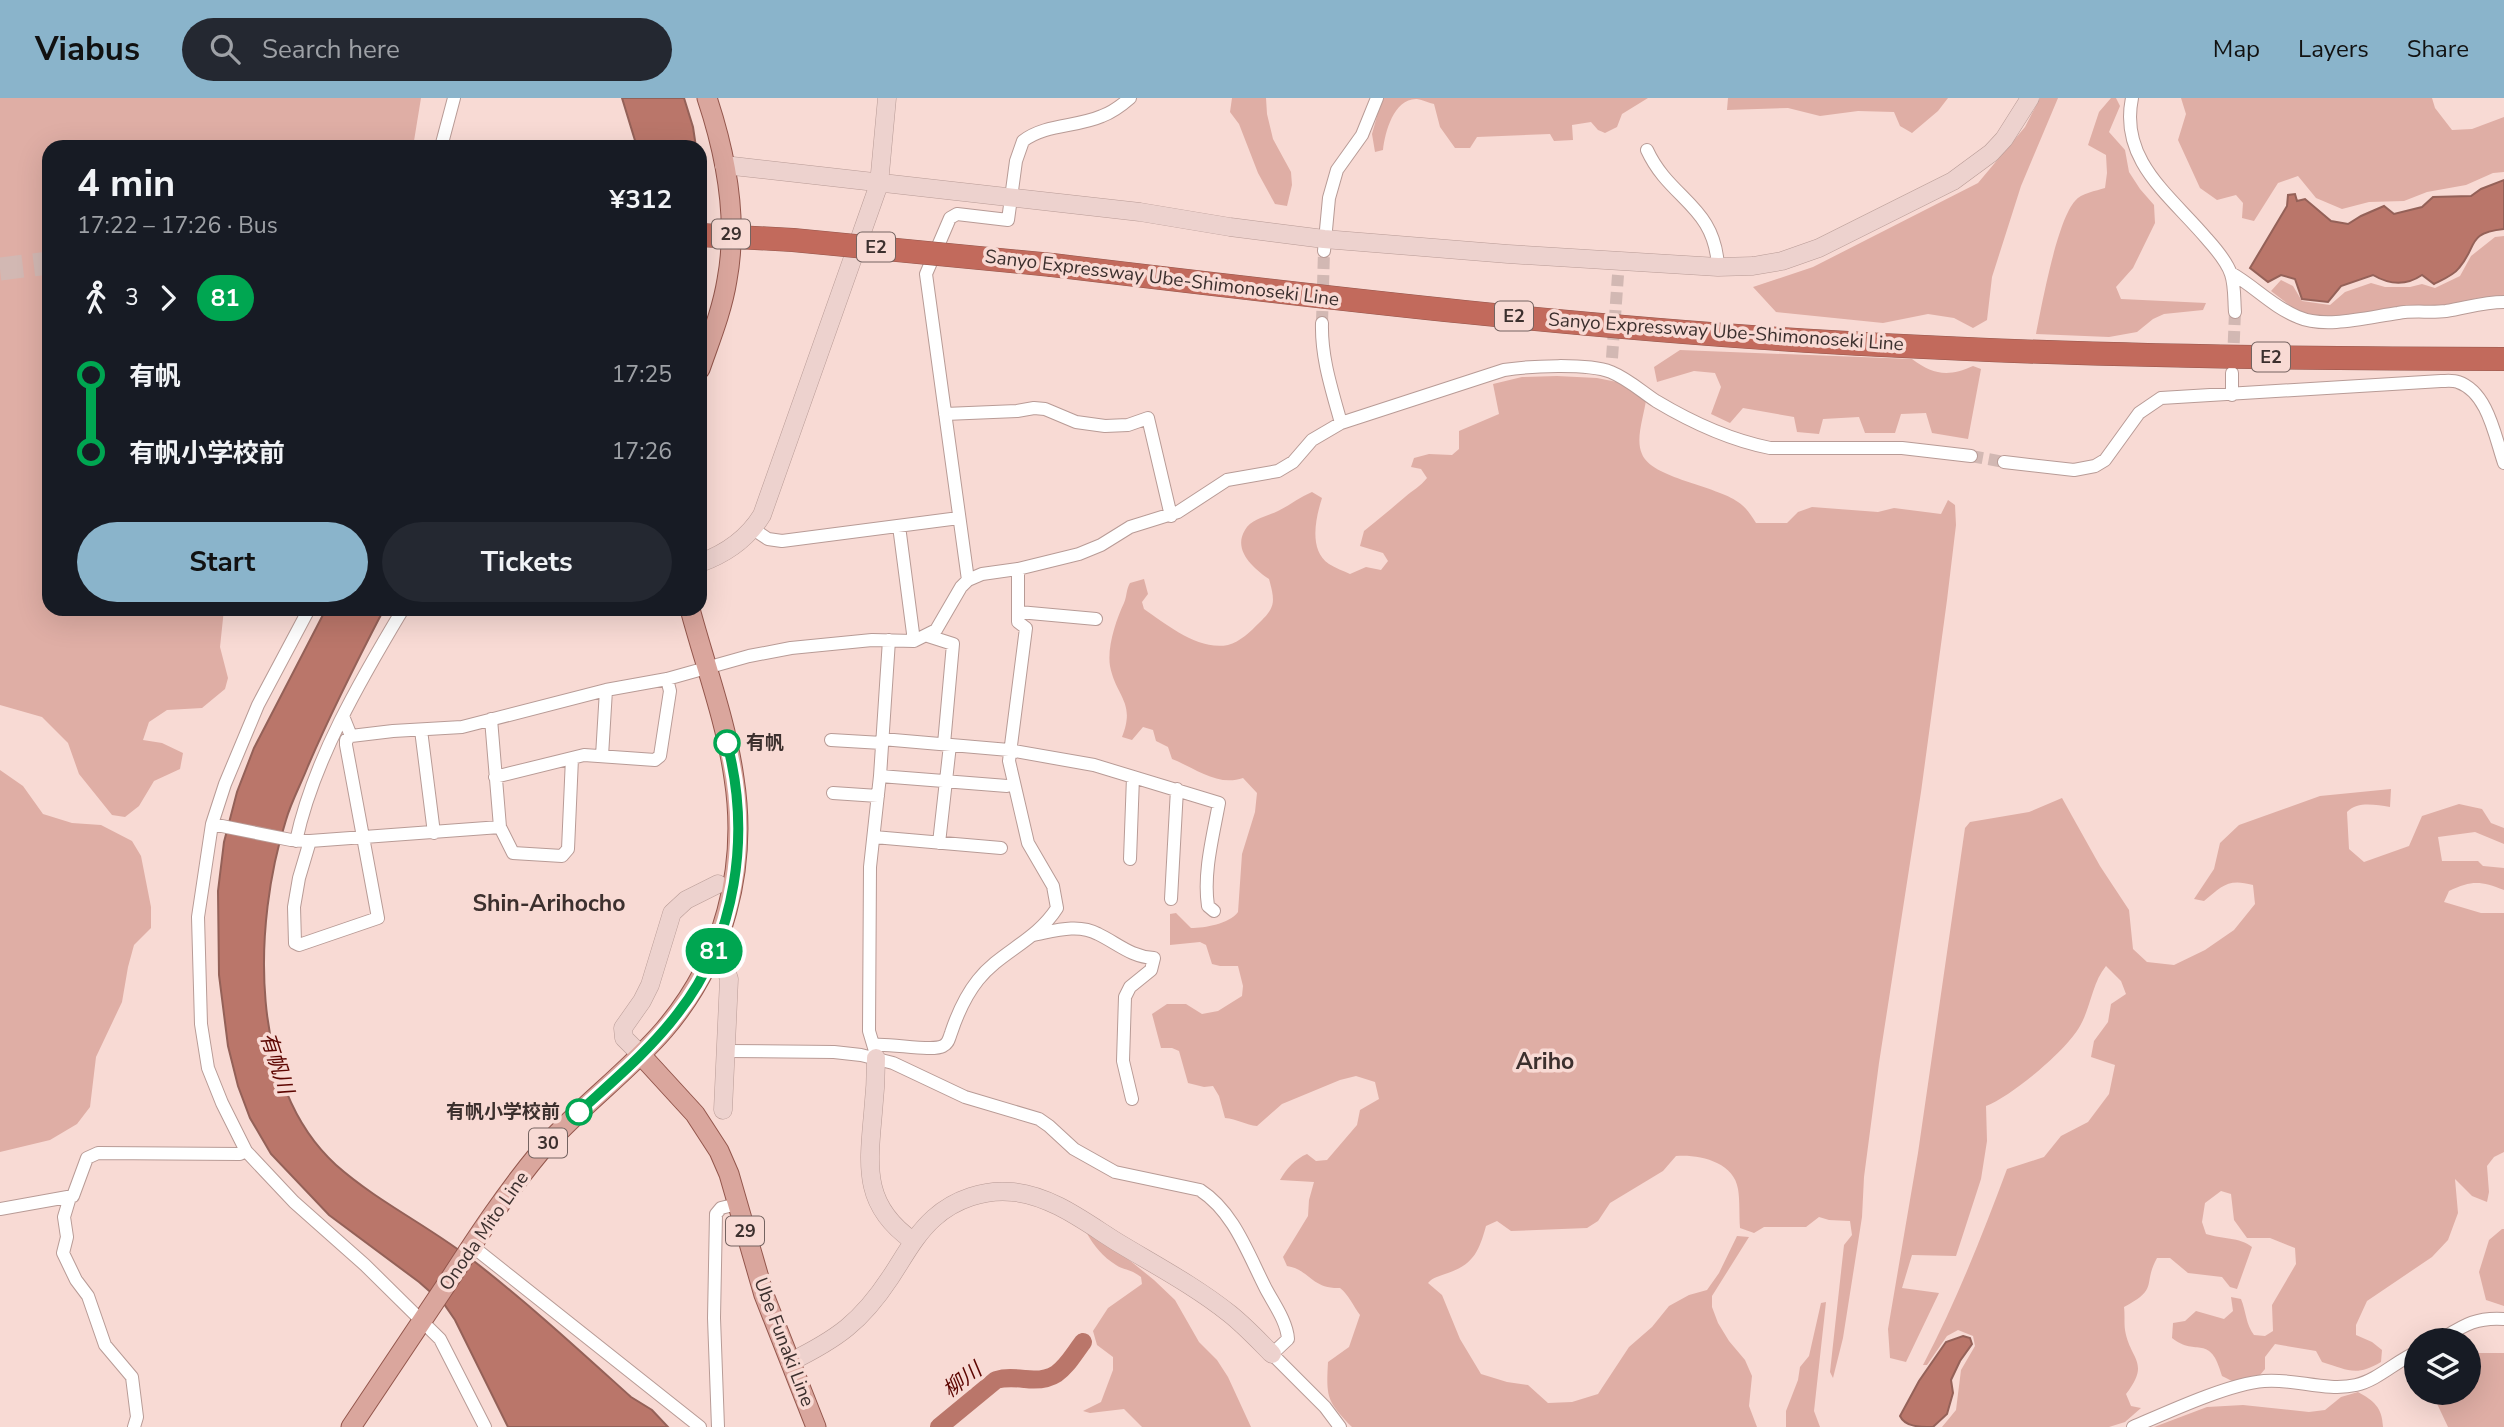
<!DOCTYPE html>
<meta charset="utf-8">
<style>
:root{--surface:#171b24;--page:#242831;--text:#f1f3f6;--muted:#9ea1a6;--accent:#8ab4cb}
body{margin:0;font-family:"Nunito Sans","Noto Sans JP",sans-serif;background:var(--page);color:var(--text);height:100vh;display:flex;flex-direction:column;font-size:26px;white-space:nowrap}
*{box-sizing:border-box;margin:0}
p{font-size:23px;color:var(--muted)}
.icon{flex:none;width:38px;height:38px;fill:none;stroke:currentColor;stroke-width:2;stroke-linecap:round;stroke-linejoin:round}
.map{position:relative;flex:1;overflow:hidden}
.drawer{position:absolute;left:42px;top:42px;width:665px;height:476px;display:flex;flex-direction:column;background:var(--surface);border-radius:21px;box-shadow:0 7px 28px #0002}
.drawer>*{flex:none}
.badge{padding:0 14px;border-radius:23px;font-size:24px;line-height:46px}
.tools{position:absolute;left:2404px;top:1230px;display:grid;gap:14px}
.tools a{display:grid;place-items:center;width:77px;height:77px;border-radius:50%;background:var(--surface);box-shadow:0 7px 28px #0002;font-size:35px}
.map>.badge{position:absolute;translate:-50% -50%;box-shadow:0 0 0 4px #fff}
.legs{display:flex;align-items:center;gap:10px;height:77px;padding:0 35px;font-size:23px}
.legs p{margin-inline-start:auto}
.overview{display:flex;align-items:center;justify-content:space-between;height:119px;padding:0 35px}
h1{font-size:38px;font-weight:700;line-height:52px}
.action{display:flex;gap:14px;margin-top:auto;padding:14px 35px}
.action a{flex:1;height:80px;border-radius:42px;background:var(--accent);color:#111;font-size:28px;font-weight:700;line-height:80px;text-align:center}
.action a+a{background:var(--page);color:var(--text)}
ul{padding:0 35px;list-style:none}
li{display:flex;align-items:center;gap:24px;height:77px;font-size:26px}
li i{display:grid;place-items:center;width:10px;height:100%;margin:0 9px;background:currentColor}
li i::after{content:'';width:18px;height:18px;margin:-9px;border:5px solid;border-radius:50%;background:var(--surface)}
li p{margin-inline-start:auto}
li:first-child i{background:linear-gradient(#0000 50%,currentColor 0)}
li:last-child i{background:linear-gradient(currentColor 50%,#0000 0)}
header{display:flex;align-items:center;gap:42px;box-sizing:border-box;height:98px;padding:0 35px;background:var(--accent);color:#111}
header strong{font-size:33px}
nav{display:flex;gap:38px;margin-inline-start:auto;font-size:24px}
.search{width:490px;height:63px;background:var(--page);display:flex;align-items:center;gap:18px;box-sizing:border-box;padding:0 24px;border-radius:38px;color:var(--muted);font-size:26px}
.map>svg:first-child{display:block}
.green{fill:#dfaea5}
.water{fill:#ba766a;stroke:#946158;stroke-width:2}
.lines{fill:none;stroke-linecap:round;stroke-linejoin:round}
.river{stroke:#ba766a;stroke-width:18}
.street-tunnel{stroke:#d2b8b3;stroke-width:12;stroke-dasharray:12 6;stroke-linecap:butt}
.highway-tunnel{stroke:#d2b8b3;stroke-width:23;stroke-dasharray:23 11;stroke-linecap:butt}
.street-casing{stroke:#b89b96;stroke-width:14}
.secondary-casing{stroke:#b89b96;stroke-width:19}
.primary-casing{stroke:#93564c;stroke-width:21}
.highway-casing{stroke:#93564c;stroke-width:24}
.street{stroke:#fff;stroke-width:12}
.secondary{stroke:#edd2ce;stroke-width:18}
.primary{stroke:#daa69d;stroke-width:19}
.highway{stroke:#c26a5c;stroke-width:23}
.highway-bridge-casing{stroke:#93564c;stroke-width:24;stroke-linecap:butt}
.highway-bridge{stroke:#c26a5c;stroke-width:23}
.line-1-casing{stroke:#fff;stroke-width:16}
.line-1{stroke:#00a651;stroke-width:10}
.stop-1-dot{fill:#fff;stroke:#00a651;stroke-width:3.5}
.labels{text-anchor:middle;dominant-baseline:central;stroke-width:7;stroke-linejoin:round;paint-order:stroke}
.shield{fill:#f8dad4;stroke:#746360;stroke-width:2}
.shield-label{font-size:18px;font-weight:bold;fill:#3c302e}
.street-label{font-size:19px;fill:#3c302e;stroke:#f8dad4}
.stop-label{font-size:19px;font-weight:bold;fill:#3c302e;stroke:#f8dad4;text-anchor:start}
.water-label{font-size:21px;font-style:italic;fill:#5d0501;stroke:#f8dad4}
.quarter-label{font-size:23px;font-weight:bold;fill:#3c302e;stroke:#f8dad4}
</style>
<header>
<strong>Viabus</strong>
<div class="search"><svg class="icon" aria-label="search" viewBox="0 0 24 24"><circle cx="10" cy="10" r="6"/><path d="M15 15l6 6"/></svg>Search here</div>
<nav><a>Map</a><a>Layers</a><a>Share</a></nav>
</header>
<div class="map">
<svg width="2504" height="1329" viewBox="0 0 2504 1329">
<rect width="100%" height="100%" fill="#f8dad4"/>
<path class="green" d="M0,0H421L413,49H49V511H224L220,549L228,580L225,591L202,610L167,612L149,624L143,642L162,645L183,655L180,671L154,683L139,708L125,719L112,717L79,676L68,645L42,619L0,607Z
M1232,0H1266L1267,16L1273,41L1291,74L1292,87L1287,108L1275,106L1258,75L1239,26L1230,14Z
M1382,0H1648L1622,16L1617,29L1605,35L1598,32L1591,24L1572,27L1573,42L1554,43L1550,36L1477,39L1470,50H1455L1440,29L1434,6C1429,5 1423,2 1417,1C1394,0 1385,34 1383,52L1375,54L1372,36Z
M1728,0H1948L1938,13L1912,35L1900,28L1894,14L1858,13L1820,18L1788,10L1727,12Z
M2040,0H2058L2021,88L1992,179L1987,222L1973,230L1954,220L1928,216L1883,225L1776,214L1753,189L1813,169L1978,85L2025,29Z
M2111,0H2116L2120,8L2109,34L2125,52L2129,74L2140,91L2154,107L2155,125L2133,170L2116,189L2121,201L2206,205L2203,212L2164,216L2153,221L2137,234L2109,239L2036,236C2042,206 2057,123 2075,103C2081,95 2096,93 2105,90L2107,75L2106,57L2088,47L2099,14Z
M2181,0H2432L2435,10L2452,32L2472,31L2504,19V74L2493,75L2466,87L2427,94L2404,103L2369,104L2342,111L2316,100L2298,78L2278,85L2254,123L2242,120L2243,105L2236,97L2217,102L2200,90L2178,42L2186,16Z
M2504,138V199L2477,200L2453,208L2323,220L2296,212L2271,193L2281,182L2293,188L2302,203L2330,207L2345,194L2371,185L2385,189H2410L2422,186L2435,190L2460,178L2471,158L2495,139Z
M1680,252L1912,261C1933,277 1949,279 1973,268L1981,271L1968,341L1932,335L1926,315L1901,316L1895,335H1865L1859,319L1823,321L1819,336L1797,334L1794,319L1743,310L1730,325L1711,316L1721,289L1715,275L1694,273L1657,284L1654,269Z
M1557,278L1597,280L1622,285L1646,302C1644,318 1635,341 1642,356C1651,380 1717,388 1738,404C1746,409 1751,417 1756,425H1787L1798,414L1812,409L1878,414L1894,410L1941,416L1948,402L1955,407L1956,427L1947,502L1921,694L1879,965L1864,1079L1862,1119L1843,1240L1833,1280L1830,1274L1844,1147L1852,1137L1850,1123L1829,1122L1819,1119L1806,1129H1764L1754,1135L1740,1130C1739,1117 1740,1103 1738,1091C1734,1064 1699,1056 1676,1058L1663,1073L1610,1105L1598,1123L1587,1130L1511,1133L1497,1123L1486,1128C1479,1153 1474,1166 1448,1175C1440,1178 1433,1179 1428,1185L1442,1197L1460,1241L1481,1276L1507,1284L1528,1287L1548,1305L1572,1304L1598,1296L1629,1249L1652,1229L1669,1208L1689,1197L1707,1192L1719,1175L1737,1138L1749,1139L1712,1198V1209L1718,1225L1729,1243L1745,1262L1752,1278L1749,1308L1757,1329H1352C1327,1303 1326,1300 1328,1264L1349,1249L1360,1217C1353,1208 1349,1197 1340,1190C1311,1191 1309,1171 1287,1168L1283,1159L1308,1118L1309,1102L1314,1084L1280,1082C1286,1071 1295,1061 1307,1056L1316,1063L1327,1062L1357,1027L1360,1012L1379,1001L1375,984L1356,978L1340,982L1282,1006L1257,1028C1246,1027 1237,1021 1225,1020L1219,998L1213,988L1204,989L1188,985L1179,953L1172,950H1161L1152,916L1167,906H1186L1202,916L1218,913L1242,898L1243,888L1238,868H1220L1212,866L1206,847L1200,844L1170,847V816L1176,815L1191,830C1205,830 1229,826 1238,814L1242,756L1255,714L1257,695L1243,680C1218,689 1195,670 1172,661L1168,649L1156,643L1153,632L1143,629L1132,642L1122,639C1136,604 1116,599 1110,568C1107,549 1116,522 1124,505C1127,498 1126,492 1130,485L1144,481L1148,496L1142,504L1144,511C1166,526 1198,553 1228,547C1240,544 1251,533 1259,525C1276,509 1275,503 1269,481C1255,471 1232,453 1245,432C1251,421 1268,418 1278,413C1290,407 1300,399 1312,394L1322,400C1316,419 1308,452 1329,466C1335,470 1344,473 1350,476L1366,469L1381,472L1388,463L1383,455L1360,448L1364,433C1378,422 1391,411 1405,399C1413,392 1420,389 1427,380L1421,371L1411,369L1414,360L1429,356L1452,357L1459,351V333L1499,316L1493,286L1522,279Z
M0,672L23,688L43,716L72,725L101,727L132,743L141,758L151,809V830L134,847L128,869L122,904L96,959L90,1009L77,1026L50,1042L0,1054Z
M2391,691L2390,709C2375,707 2358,703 2347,714L2349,751L2364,764L2409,748L2422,718L2459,706L2482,711L2491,725L2504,730V746L2475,734L2438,739L2442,763H2478L2483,768L2504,770V792C2481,783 2472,782 2449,793L2444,804L2481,815H2504V1054L2494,1059L2487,1068L2489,1094L2487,1104L2472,1098L2455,1081L2458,1115L2448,1142L2432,1159L2367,1203L2356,1227V1237L2372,1244L2382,1252L2381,1264C2356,1279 2348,1272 2322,1264L2316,1253L2275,1246L2265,1259V1271L2260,1277L2232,1283L2222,1278C2210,1234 2197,1260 2172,1240L2173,1225L2185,1223L2196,1213L2224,1221L2233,1213L2231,1199L2241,1201C2246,1213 2246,1227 2254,1237L2265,1238L2273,1233L2272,1207L2296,1166L2295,1150L2270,1140H2247L2234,1122L2231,1096L2221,1093L2205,1105L2202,1124L2206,1136C2221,1141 2240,1139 2252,1149L2237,1191L2230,1189L2222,1179L2188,1175L2170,1160H2157C2142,1187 2160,1190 2124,1209C2125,1216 2124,1225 2125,1232C2130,1262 2151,1264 2126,1296L2131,1308L2141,1310L2125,1324L2109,1329H1942L1956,1312L1961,1272L1975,1248L1973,1238L1958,1232L1947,1238L1927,1267H1923C1956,1204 1982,1138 2007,1071L2044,1059L2061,1038L2088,1024L2109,996L2115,967L2091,959L2094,943L2108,924L2111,906L2126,896L2121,883L2106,868C2092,885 2091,909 2080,928C2067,952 2012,998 1986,1008L1987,1043L1981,1081L1956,1158L1912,1157L1902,1190L1939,1195L1906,1264L1890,1260L1888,1231L1918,1055L1965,730L1970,724L2029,714L2062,700L2100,768L2129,812L2133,851L2147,864L2174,867L2205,852L2234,832L2255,806L2253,787C2228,780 2222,788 2204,803L2194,801L2214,771L2220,745L2239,727L2320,698Z
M2502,1131H2504V1208L2486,1202L2479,1174L2489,1142Z
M1086,1134L1123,1157L1154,1182L1175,1202L1199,1244L1217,1262L1228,1279L1251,1329H1142L1124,1311L1090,1315L1083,1313L1101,1304L1113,1272V1259L1097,1247L1093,1233L1108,1210L1142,1186L1141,1179C1129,1170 1125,1173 1116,1167C1103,1159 1094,1148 1086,1134Z
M1826,1204L1814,1313L1820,1329H1786V1313L1798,1282L1800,1269L1809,1258L1821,1205Z
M2476,1255H2504V1329H2448L2432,1295H2469V1260Z
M2358,1294C2374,1303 2382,1309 2383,1329H2154L2207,1309L2243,1307L2309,1314L2325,1312L2341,1299Z"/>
<path class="water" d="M622,0H684L693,29L696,49H637Z
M2504,82V131C2466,135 2478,148 2459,170C2454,177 2442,182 2434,186L2422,177C2406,188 2390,187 2373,177L2341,188L2328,204L2302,201L2295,181L2281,177L2268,184L2250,170L2287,108L2288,97L2295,96L2297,103L2305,101L2331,123L2348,126L2361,118L2384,108L2394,116L2422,109L2433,99L2471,98L2481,91Z
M326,511H384C357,563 331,614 308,668C301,686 291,704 286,722C253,826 248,987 336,1067C379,1105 431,1129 475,1164C529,1206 580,1253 631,1299L652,1312L668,1329H508L455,1222L444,1206L419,1184L329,1117L271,1056L250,1020L238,988L228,948L219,877L218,793L224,744L237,694L254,650Z
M1963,1238L1970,1240L1972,1246L1960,1263L1951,1282L1953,1295L1947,1316L1933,1329C1920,1329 1905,1329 1900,1318L1919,1283L1946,1244Z"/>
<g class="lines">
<path class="river" d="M939,1329L996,1282C1006,1279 1015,1280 1025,1281C1059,1285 1065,1268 1083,1244"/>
<path class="street-tunnel" d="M1322,225L1324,153
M1612,260L1618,177
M2233,263L2235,214
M1971,358L2004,364"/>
<path class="highway-tunnel" d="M0,171L49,165"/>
<g class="street-casing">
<path id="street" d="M2132,0C2119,63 2171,98 2207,141C2216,151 2227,164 2231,176C2235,188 2234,202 2235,214
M441,49L454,0
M1647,52C1670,102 1715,107 1718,169
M1324,153L1329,100L1337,72L1362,37L1377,0
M2231,175C2254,188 2273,209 2298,219C2325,231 2369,219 2398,215C2414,212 2430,215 2446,213C2466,210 2483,204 2504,204
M1322,225C1321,260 1332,292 1341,325
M2232,297V275
M945,316L1017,313L1034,310L1045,311L1076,324L1105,328L1128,327L1148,320L1171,418
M2004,364L2074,372L2095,368L2105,362L2139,315L2161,300L2441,283C2446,283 2453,282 2458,284C2488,294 2495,339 2504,365
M899,428L914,543
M753,431L768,441L782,443L959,420
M968,482L926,176L950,120L957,116L1008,122L1016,63L1023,43C1045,26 1077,29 1102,18C1113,14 1122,7 1130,0
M309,511L258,607L225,686L212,726L198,819L201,926L208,970L222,1005L246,1053L294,1104L365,1167L440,1241L485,1329
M1019,514L1096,521
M928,538L953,546L944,646
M343,618L351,638L393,633L462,629L606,592L667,581L749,558L791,550L872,542L914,543L936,532L961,489L968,482L982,476L1018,471L1079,456L1101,447L1130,429L1178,414L1227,382L1278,373L1293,364L1312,342L1341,325L1504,272C1529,268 1587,265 1611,274C1628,281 1641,293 1656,303C1691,324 1730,342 1770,350H1902L1971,358
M491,621L500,729
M421,632L434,735
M882,641L1009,652L1094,667L1219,705C1213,738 1203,775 1208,808L1214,813
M831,642L882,645
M602,658L606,592
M880,678L1007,688
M495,679L584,657L655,662L660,658L670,593L667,581
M833,695L878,698
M212,726L291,742L310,743L500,729L513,755L562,758L568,751L572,660
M874,739L1001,750
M296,743C313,663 361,581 403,511
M310,743L299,780L294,809L295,845L299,847L378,820L346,647V642L351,638
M939,745L950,647
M1130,761L1133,679
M1171,801L1177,691
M1033,837C1054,833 1078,825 1098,836C1117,845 1131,859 1154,860L1151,872L1130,889L1125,899L1123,963L1132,1001
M874,947C891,945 932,954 943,948C949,945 949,940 951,935C957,917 966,897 978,882C1000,854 1036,843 1057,810L1053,788L1028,745L1009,663L1026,530L1018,524V471
M726,953L834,954L861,957L893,965L965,999L1039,1021L1049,1028L1074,1051L1115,1074L1200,1092C1234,1114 1248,1156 1266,1191C1274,1206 1287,1224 1288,1241L1272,1256L1325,1309L1340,1329
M875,953L869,933L870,769L880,678L889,542
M70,1099L64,1119L67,1139L63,1155L76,1182L88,1198L105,1247L132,1279L137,1319L134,1329
M0,1111L73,1098L87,1060L98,1055L240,1056L246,1053
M472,1148L700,1329
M2440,1242C2463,1228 2475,1219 2504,1221
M718,1329L714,1220L716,1116L721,1110L737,1106
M2133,1329C2168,1314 2228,1286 2264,1283C2294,1280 2326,1294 2356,1287C2378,1282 2396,1263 2417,1254"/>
</g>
<g class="secondary-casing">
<path id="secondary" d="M724,67L1140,114L1230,129L1324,141L1508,156L1718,169L1753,168L1782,163L1819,150L1953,83L1991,55L2004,41L2030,0
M700,465C725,456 748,440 762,417L879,86L887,0
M711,862L726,872L729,881L723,1012
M641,957L624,940L623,930L642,903L650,887L672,815L686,802L718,786
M876,960C876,979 875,997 873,1015C868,1070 863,1108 913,1143
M790,1264C837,1241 861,1224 890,1180C904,1159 915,1137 934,1120C955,1101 985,1091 1013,1094C1052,1098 1085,1124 1117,1144C1155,1167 1195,1188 1230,1216C1245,1228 1258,1242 1272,1256"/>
</g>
<g class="primary-casing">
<path id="primary" d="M700,271C710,242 722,213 727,182C738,123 726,57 707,0
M641,957L695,1016L719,1053L729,1076L764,1197L816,1329
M351,1329C383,1281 416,1232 448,1184C477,1139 506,1095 540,1054C578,1010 626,976 664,932C724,862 748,770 734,680C726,623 705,567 690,511"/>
</g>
<g class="highway-casing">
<path id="highway" d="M1052,167C1328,200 1604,233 1882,247C2089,258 2297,261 2504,261"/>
</g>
<use href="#street" class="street"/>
<use href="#secondary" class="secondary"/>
<use href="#primary" class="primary"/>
<use href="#highway" class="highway"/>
<g class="highway-bridge-casing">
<path id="highway-bridge" d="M700,137L793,142L1052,167"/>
</g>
<use href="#highway-bridge" class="highway-bridge"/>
</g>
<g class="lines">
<g class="line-1-casing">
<path id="line-1" d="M579,1014C614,982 650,952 678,915C737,840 751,736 727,645"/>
</g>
<use href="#line-1" class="line-1"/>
</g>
<g class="stop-1-dot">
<circle cx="727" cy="645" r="12"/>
<circle cx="579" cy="1014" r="12"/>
</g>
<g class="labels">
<g class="shield">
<rect x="712" y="121.5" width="38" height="29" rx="5"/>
<rect x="857" y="134.5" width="38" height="29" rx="5"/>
<rect x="1495" y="203.5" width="38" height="29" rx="5"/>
<rect x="2252" y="244.5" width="38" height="29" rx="5"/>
<rect x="529" y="1030.5" width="38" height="29" rx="5"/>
<rect x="726" y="1118.5" width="38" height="29" rx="5"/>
</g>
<g class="shield-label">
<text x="731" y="136">29</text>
<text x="876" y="149">E2</text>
<text x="1514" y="218">E2</text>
<text x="2271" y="259">E2</text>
<text x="548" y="1045">30</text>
<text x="745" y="1133">29</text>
</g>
<g class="street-label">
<text transform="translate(1162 180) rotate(7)">Sanyo Expressway Ube-Shimonoseki Line</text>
<text transform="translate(1726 234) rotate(4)">Sanyo Expressway Ube-Shimonoseki Line</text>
<text transform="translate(484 1133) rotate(-55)">Onoda Mito Line</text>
<text transform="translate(784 1244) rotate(69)">Ube Funaki Line</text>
</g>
<g class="stop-label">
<text x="746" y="645">有帆</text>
<text x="560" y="1014" text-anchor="end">有帆小学校前</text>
</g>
<g class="water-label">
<text transform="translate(277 965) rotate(72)">有帆川</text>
<text transform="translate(962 1282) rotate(-37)">柳川</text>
</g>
<g class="quarter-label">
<text x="549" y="805">Shin-Arihocho</text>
<text x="1545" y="963">Ariho</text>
</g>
</g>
</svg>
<div class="tools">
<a><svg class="icon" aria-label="layers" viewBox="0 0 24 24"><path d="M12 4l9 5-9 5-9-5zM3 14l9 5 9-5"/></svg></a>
</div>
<b class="badge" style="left:714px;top:853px;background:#00a651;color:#fff">81</b>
<section class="drawer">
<div class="overview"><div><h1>4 min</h1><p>17:22 – 17:26 · Bus</p></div><b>¥312</b></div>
<div class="legs"><svg class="icon" aria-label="walk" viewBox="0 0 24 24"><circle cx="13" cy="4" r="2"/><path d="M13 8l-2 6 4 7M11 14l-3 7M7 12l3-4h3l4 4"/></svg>3<svg class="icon" aria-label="forward" viewBox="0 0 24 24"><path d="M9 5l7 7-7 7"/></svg><b class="badge" style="background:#00a651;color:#fff">81</b></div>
<ul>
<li><i style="color:#00a651"></i><b>有帆</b><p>17:25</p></li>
<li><i style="color:#00a651"></i><b>有帆小学校前</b><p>17:26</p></li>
</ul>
<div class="action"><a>Start</a><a>Tickets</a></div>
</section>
</div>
